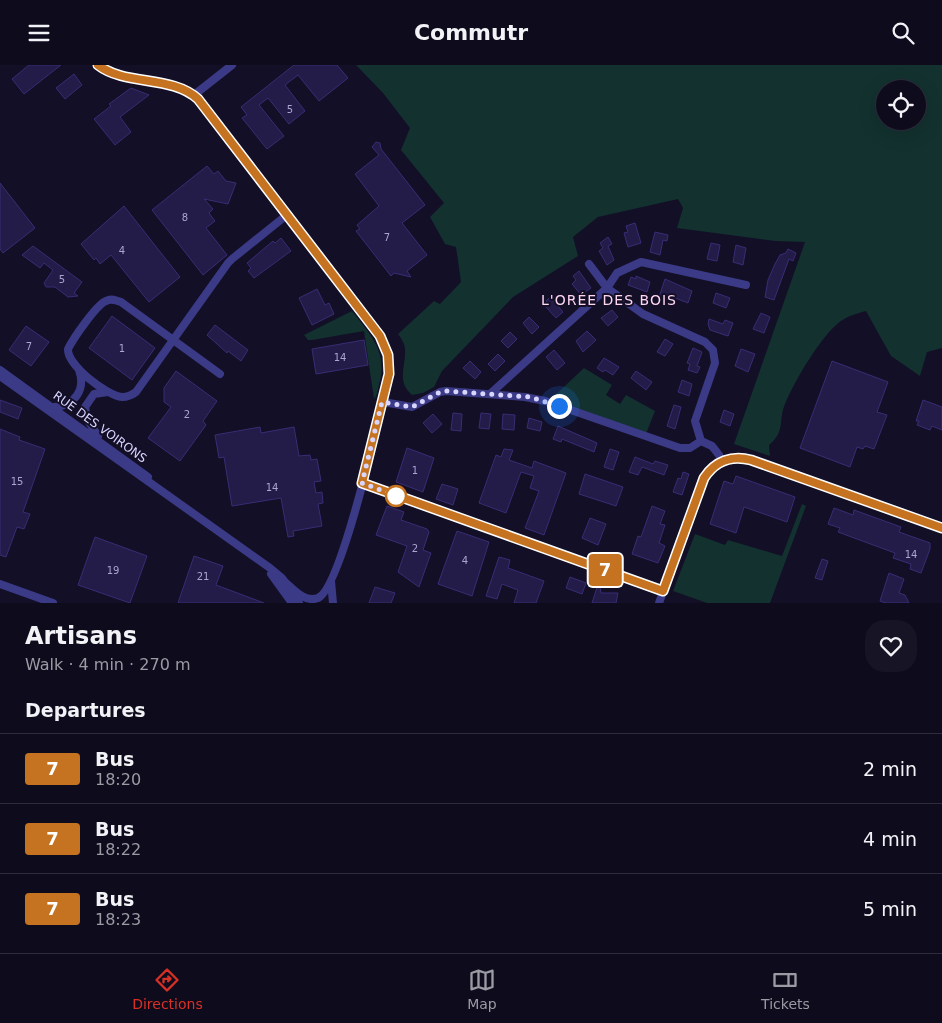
<!DOCTYPE html>
<meta charset="utf-8">
<style>
:root{--surface:#0e0b1d;--page:#171426;--text:#f1f3f6;--muted:#9b9ba4;--line:#2e2b3b;--accent:#d93025}
body{margin:0;font-family:"DejaVu Sans",sans-serif;background:var(--page);color:var(--text);height:100vh;display:flex;flex-direction:column;font-size:19px;white-space:nowrap}
*{box-sizing:border-box;margin:0}
p{font-size:16px;color:var(--muted)}
.icon{flex:none;width:28px;height:28px;fill:none;stroke:currentColor;stroke-width:2;stroke-linecap:round;stroke-linejoin:round}
.map{position:relative;height:538px;overflow:hidden}
.panel{display:flex;flex-direction:column;background:var(--surface);flex:1}
.panel>*{flex:none}
.badge{padding:0 10px;border-radius:4px;font-size:18px;line-height:32px}
.controls{position:absolute;left:876px;top:15px;display:grid;gap:10px}
.controls a{display:grid;place-items:center;width:50px;height:50px;border-radius:50%;background:var(--surface);box-shadow:0 5px 20px #0002,0 0 0 1px var(--line);font-size:25px}
.you{position:absolute;width:25px;height:25px;margin:-12px;border:4px solid #fff;border-radius:50%;background:#1a73e8;box-shadow:0 0 0 8px #1a73e833}
.map>.badge{position:absolute;translate:-50% -50%;box-shadow:0 0 0 2px #fff}
h2{padding:0 25px;font-size:19px;line-height:45px}
.round{display:grid;place-items:center;flex:none;width:52px;height:52px;border-radius:20px;background:var(--page)}
.overview{display:flex;align-items:center;justify-content:space-between;height:85px;padding:0 25px}
h1{font-size:24px;font-weight:700;line-height:38px}
ul{padding:0;list-style:none}
li{display:flex;align-items:center;gap:15px;height:70px;padding:0 25px;border-top:1px solid var(--line)}
li div{flex:1}
li b{display:block;font-size:19px}
li em{font-style:normal}
li .badge{min-width:55px;font-weight:700;text-align:center}
header{display:flex;justify-content:space-between;align-items:center;height:65px;padding:0 25px;background:var(--surface);font-size:22px;font-weight:700}
.tab-bar{display:flex;justify-content:space-around;align-items:center;height:70px;border-top:1px solid var(--line);background:var(--surface);font-size:14px;color:var(--muted)}
.tab-bar a{display:grid;justify-items:center;gap:2px}
.tab-bar .on{color:var(--accent)}
.map>svg:first-child{display:block}
.green{fill:#12312f;fill-rule:evenodd}
.building{fill:#231b48;stroke:#392d74}
.lines{fill:none;stroke-linecap:round;stroke-linejoin:round}
.minor{stroke:#3b3a86;stroke-width:8}
.line-casing{stroke:#fff;stroke-width:11}
.line{stroke:#c57320;stroke-width:8}
.walk{stroke:#d8d5ff;stroke-width:5;stroke-dasharray:0 9}
.stop-dot{fill:#fff;stroke:#c57320;stroke-width:2.5}
.labels{text-anchor:middle;dominant-baseline:central;stroke-width:4;stroke-linejoin:round;paint-order:stroke}
.number-label{font-size:10px;fill:#aba6d1}
.street-label{font-size:12px;fill:#d8d5ff;stroke:#130f27}
.neighbourhood-label{font-size:14px;letter-spacing:1px;fill:#ffd7f1;stroke:#130f27}
</style>
<header><svg class="icon" aria-label="menu" viewBox="0 0 24 24"><path d="M4 6h16M4 12h16M4 18h16"/></svg>Commutr<svg class="icon" aria-label="search" viewBox="0 0 24 24"><circle cx="10" cy="10" r="6"/><path d="M15 15l6 6"/></svg></header>
<div class="map">
<svg width="942" height="538" viewBox="0 0 942 538">
<rect width="100%" height="100%" fill="#130f27"/>
<path class="green" d="M356,0H942V283L927,287L920,311L891,291L866,246C859,248 851,250 844,254C824,265 794,317 785,339C778,355 786,366 769,380L770,391L734,379L805,177L775,176L677,163L683,143L678,134L598,152L573,172L578,191L513,232L442,306L434,322L423,328L412,330C396,316 406,302 405,284C405,279 401,273 398,269L434,236L440,239L461,217L456,182L445,179L430,152L444,138L401,85L410,63L383,28ZM885,24H918V56H885Z
M352,246C370,269 387,286 380,316C378,322 378,330 374,334L364,266L312,275H308L304,270Z
M584,303L612,320L606,330L620,339L626,330L655,346L646,369L550,335Z
M802,439L806,441L770,538H707L673,526L695,469L725,480L728,475L782,491Z"/>
<path class="building" d="M29,0H61L24,29L12,14Z
M294,0H337L348,13L319,36L298,10L285,20L305,46L289,59L268,33L259,40L284,71L267,84L242,53L247,50L241,42Z
M74,9L82,20L65,34L56,23Z
M131,23L149,30L120,52L131,67L115,80L94,54L111,41L109,39Z
M376,77L380,78L381,84L425,140L402,158L427,190L407,206L411,212L394,208L391,211L356,166L360,164L357,160L379,141L355,109L379,90L372,82Z
M207,101L214,109L218,106L226,116L236,118L228,139L204,134L213,144L209,148L215,156L206,163L227,190L203,210L152,145Z
M0,118L35,163L3,188L0,184Z
M124,141L180,212L149,237L111,190L100,199L96,193L94,195L81,179Z
M635,158L641,178L628,182L624,168L628,167L626,161Z
M655,167L668,170L667,176L663,175L660,190L650,187Z
M608,172L612,179L608,181L614,195L607,200L599,186L603,183L600,178Z
M281,173L291,186L254,213L248,206L251,203L247,198L273,176L275,178Z
M711,178L720,180L717,196L707,194Z
M736,180L746,183L743,200L733,197Z
M33,181L82,217L74,228L78,231L68,232L55,222H46L44,218L53,205L44,198L40,203L22,190Z
M788,184L796,188L793,196L789,194L774,235L765,232L768,215L775,199L780,190L786,188Z
M579,206L591,223L581,230L572,219L576,215L573,211Z
M636,211L650,217L647,227L628,220L631,212L636,214Z
M665,214L692,226L688,238L670,231L669,236L659,232Z
M317,224L325,240L329,238L334,249L312,260L299,233Z
M716,228L730,233L726,243L713,238Z
M550,232L563,247L556,253L546,242L549,239L546,236Z
M612,245L618,252L608,261L601,253Z
M761,248L770,252L764,268L753,264Z
M112,251L155,283L132,315L89,283Z
M529,252L539,262L532,269L523,258Z
M709,254L723,259L725,255L733,258L728,271L710,265L708,259Z
M215,260L248,285L241,296L228,286L227,288L207,270Z
M26,261L49,277L31,301L9,285Z
M587,266L596,275L583,287L576,276Z
M510,267L517,274L508,283L501,276Z
M665,274L673,279L665,291L657,287Z
M364,275L368,300L316,309L312,284Z
M693,283L702,287L697,301L700,302L697,308L688,305L690,299L687,298Z
M741,284L755,289L748,307L735,301Z
M554,285L565,298L557,305L546,292Z
M498,289L505,296L495,306L488,299Z
M604,293L619,302L613,310L605,305L603,307L597,303Z
M470,296L481,307L475,314L463,303Z
M832,296L888,317L877,347L887,350L874,384L865,381L863,384L857,382L850,402L800,383Z
M176,306L217,336L203,356L206,360L180,396L148,373L171,342L164,337V323Z
M636,306L652,317L646,325L631,313Z
M682,315L692,319L689,331L678,327Z
M0,335L22,343L18,354L0,347Z
M923,335L942,342V365L932,361L930,365L917,360L919,356H916Z
M674,340L681,342L675,364L667,361Z
M724,345L734,349L730,361L720,357Z
M453,348L462,349L461,366L451,365Z
M481,348L491,349L489,364L479,363Z
M433,349L442,359L432,368L423,358Z
M503,349L515,350L514,365L502,364Z
M529,353L542,357L540,366L527,363Z
M558,361L597,378L594,387L562,374L561,377L553,374Z
M260,362L261,368L294,362L299,391L310,390L311,395L317,394L321,416L314,417L316,428L322,427L323,438L318,439L322,461L293,466L294,471L288,472L281,433L232,441L224,392L219,393L215,370Z
M0,364L20,372L19,375L45,384L23,447L30,449L24,464L17,462L6,492L0,490Z
M407,383L434,393L423,427L396,417Z
M504,384L513,385L509,395L532,403L534,396L566,408L544,470L525,463L539,426L530,423L534,411L521,407L506,448L479,438L496,390L501,392Z
M610,384L619,387L613,405L604,402Z
M635,392L653,399L655,396L668,400L664,410L642,402L638,410L629,407Z
M683,407L689,409L682,430L673,427L678,413L681,414Z
M585,409L623,422L616,441L579,429Z
M736,411L795,432L787,457L744,442L736,468L710,459L724,416L733,419Z
M442,419L458,424L453,440L436,434Z
M387,441L404,447L401,455L427,464L429,467L423,485L431,488L419,522L398,507L407,481L376,470Z
M652,441L665,446L660,459L665,460L659,478L665,481L658,498L632,489L638,471L641,472Z
M834,443L853,450L854,445L901,462L899,467L930,478V484L921,508L910,504L911,499L893,493L895,488L838,467L840,463L828,459Z
M590,453L606,459L598,480L582,473Z
M457,466L489,477L472,531L438,519Z
M95,472L147,491L130,538L78,520Z
M194,491L223,501L216,520L264,538H178Z
M499,492L510,495L508,503L544,516L536,538H514L518,525L502,519L497,534L486,531Z
M822,494L828,496L822,515L815,513Z
M889,508L904,514L899,528L905,530L909,538H886L880,536Z
M570,512L586,518L582,529L566,523Z
M599,516L601,528H618L616,538H592Z
M375,522L395,528L391,538H369Z"/>
<g class="lines">
<path class="minor" d="M98,0C125,21 171,10 198,34L377,266C388,282 391,297 388,315C380,348 342,522 318,533C305,538 294,525 285,517
M194,30L232,0
M589,199L607,223L617,208L641,197L746,220
M0,305L148,412
M220,309L121,237C116,235 111,233 106,236C96,240 73,274 68,284C67,300 107,331 122,332C127,332 132,330 136,327L228,198L232,194L288,149
M0,311L270,503L282,513L299,538
M490,329L607,223L643,249L705,277L713,285L715,298L695,356L701,376
M383,337L412,342L440,327L446,326L525,332L545,336L680,383H690L701,376
M54,342C75,341 86,324 79,305
M98,371L87,354L85,342L94,329L108,327
M701,376L712,381L719,390
M362,419L663,526
M271,509L292,538
M331,516L333,538
M0,519L53,538
M659,538L704,413C715,396 732,389 751,395L942,463"/>
</g>
<g class="lines">
<g class="line-casing">
<path id="line" d="M98,0C125,21 172,10 198,34L380,271L388,290L389,309L362,418L663,526L704,413C715,396 732,390 751,395L942,463"/>
</g>
<use href="#line" class="line"/>
<path class="walk" d="M396,431L362,418L382,337L412,342L440,327L446,326L530,332L559,341"/>
</g>
<circle class="stop-dot" cx="396" cy="431" r="10"/>
<g class="labels">
<g class="number-label">
<text x="290" y="44">5</text>
<text x="185" y="152">8</text>
<text x="387" y="172">7</text>
<text x="122" y="185">4</text>
<text x="62" y="214">5</text>
<text x="29" y="281">7</text>
<text x="122" y="283">1</text>
<text x="340" y="292">14</text>
<text x="187" y="349">2</text>
<text x="415" y="405">1</text>
<text x="17" y="416">15</text>
<text x="272" y="422">14</text>
<text x="415" y="483">2</text>
<text x="911" y="489">14</text>
<text x="465" y="495">4</text>
<text x="113" y="505">19</text>
<text x="203" y="511">21</text>
</g>
<g class="street-label">
<text transform="translate(100 362) rotate(36)">RUE DES VOIRONS</text>
</g>
<g class="neighbourhood-label">
<text x="609" y="235">L'ORÉE DES BOIS</text>
</g>
</g>
</svg>
<div class="controls">
<a><svg class="icon" aria-label="locate" viewBox="0 0 24 24"><circle cx="12" cy="12" r="6"/><path d="M12 2v4M12 18v4M2 12h4M18 12h4"/></svg></a>
</div>
<div class="you" style="left:559px;top:341px"></div>
<b class="badge" style="left:605px;top:505px;background:#c57320;color:#fff">7</b>
</div>
<section class="panel">
<div class="overview"><div><h1>Artisans</h1><p>Walk · 4 min · 270 m</p></div><a class="round"><svg class="icon" aria-label="heart" viewBox="0 0 24 24"><path d="M12 20l-8-8c-3-5 5-10 8-4 3-6 11-1 8 4z"/></svg></a></div>
<h2>Departures</h2>
<ul>
<li><span class="badge" style="background:#c57320;color:#fff">7</span><div><b>Bus</b><p>18:20</p></div><em>2 min</em></li>
<li><span class="badge" style="background:#c57320;color:#fff">7</span><div><b>Bus</b><p>18:22</p></div><em>4 min</em></li>
<li><span class="badge" style="background:#c57320;color:#fff">7</span><div><b>Bus</b><p>18:23</p></div><em>5 min</em></li>
</ul>
</section>
<nav class="tab-bar">
<a class="on"><svg class="icon" aria-label="directions" viewBox="0 0 24 24"><path d="M12 3l9 9-9 9-9-9zM9 14v-3h6M13 9l2 2-2 2"/></svg>Directions</a>
<a><svg class="icon" aria-label="map" viewBox="0 0 24 24"><path d="M3 6l6-2 6 2 6-2v14l-6 2-6-2-6 2zM9 4v14M15 6v14"/></svg>Map</a>
<a><svg class="icon" aria-label="tickets" viewBox="0 0 24 24"><path d="M3 7h18v10H3zM15 7v10"/></svg>Tickets</a>
</nav>
